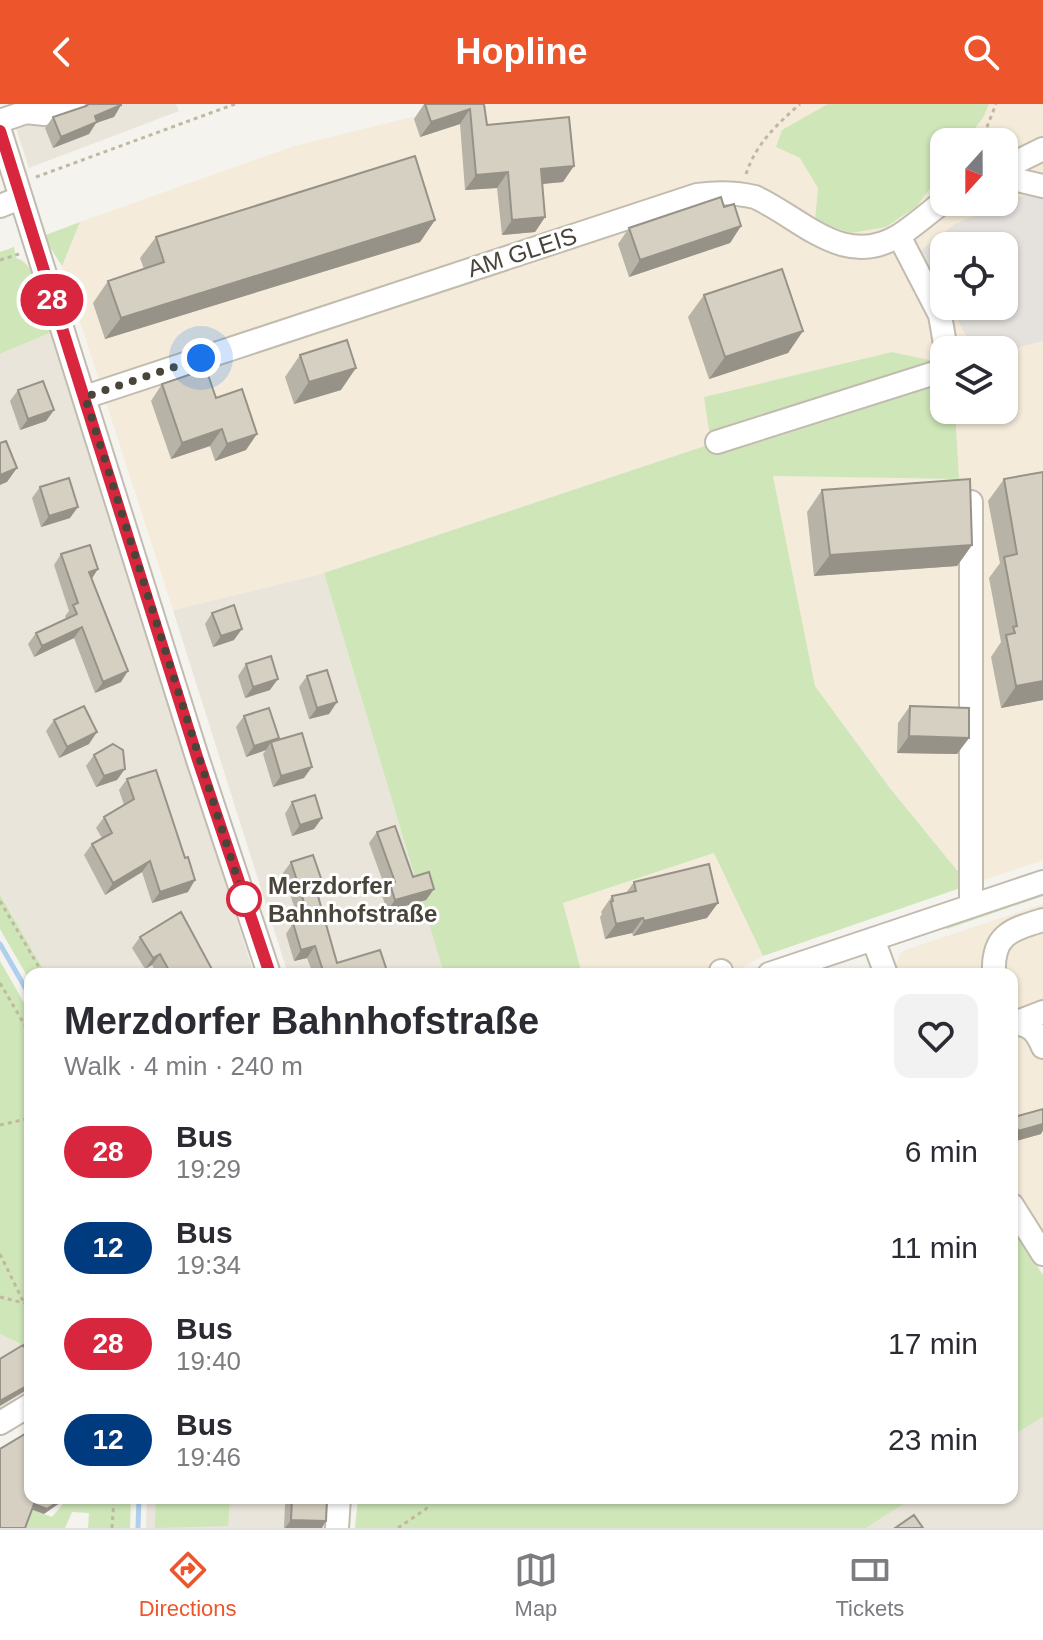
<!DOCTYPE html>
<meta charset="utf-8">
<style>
:root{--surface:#fff;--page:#f2f2f3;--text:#2b2b33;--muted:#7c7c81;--line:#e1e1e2;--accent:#ed562c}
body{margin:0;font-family:Helvetica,sans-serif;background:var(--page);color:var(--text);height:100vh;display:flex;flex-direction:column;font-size:30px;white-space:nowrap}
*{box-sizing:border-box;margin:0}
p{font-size:26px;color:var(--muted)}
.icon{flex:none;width:44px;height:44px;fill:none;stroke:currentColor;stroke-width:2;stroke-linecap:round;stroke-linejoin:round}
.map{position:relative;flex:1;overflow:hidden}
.sheet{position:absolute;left:24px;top:864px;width:994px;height:536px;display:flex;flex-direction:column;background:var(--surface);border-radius:16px;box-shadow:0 2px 6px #0004}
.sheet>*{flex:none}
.badge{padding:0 16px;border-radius:26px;font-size:28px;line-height:52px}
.needle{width:52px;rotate:201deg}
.buttons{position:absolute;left:930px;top:24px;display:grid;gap:16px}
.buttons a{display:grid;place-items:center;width:88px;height:88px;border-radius:16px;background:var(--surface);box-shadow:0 2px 6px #0004;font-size:40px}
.you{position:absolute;width:40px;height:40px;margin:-20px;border:6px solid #fff;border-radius:50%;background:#1a73e8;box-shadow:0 0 0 12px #1a73e833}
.map>.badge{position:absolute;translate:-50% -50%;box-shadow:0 0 0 4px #fff}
.round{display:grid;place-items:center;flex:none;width:84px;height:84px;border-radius:16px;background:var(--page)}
.head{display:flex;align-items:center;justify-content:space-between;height:136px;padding:0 40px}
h1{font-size:38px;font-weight:700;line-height:60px}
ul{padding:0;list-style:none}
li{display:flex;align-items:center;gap:24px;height:96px;padding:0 40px}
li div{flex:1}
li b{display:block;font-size:30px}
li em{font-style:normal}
li .badge{min-width:88px;font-weight:700;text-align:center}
header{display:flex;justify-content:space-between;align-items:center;height:104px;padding:0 40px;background:var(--accent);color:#fff;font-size:36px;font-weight:700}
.menu{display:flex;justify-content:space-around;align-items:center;height:112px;border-top:2px solid var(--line);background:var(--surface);font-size:22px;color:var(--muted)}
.menu a{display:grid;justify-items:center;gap:4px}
.menu .on{color:var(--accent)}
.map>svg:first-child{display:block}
.residential{fill:#e9e5db}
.commercial{fill:#f5ebda;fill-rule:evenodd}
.industrial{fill:#e5e2de}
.green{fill:#cee6b8}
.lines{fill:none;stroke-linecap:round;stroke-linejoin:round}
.stream{stroke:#aecfed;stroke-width:5}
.minor-casing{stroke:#c1bcaf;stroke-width:26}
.path{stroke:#c1b8a1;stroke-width:3;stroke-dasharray:4 4;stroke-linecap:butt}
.minor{stroke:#fff;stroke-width:22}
.wall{fill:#b8b3a7}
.shaded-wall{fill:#969288}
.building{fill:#d6d0c2;stroke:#969288;stroke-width:2}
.line-casing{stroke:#fff;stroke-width:18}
.line{stroke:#d7263d;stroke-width:12}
.walk{stroke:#4a453a;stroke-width:8;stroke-dasharray:0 14.4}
.stop-dot{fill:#fff;stroke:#d7263d;stroke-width:4}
.labels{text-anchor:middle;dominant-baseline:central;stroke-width:6;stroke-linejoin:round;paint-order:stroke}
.street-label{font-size:24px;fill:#4a453a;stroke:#fff}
.stop-label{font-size:24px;font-weight:bold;fill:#4a453a;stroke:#fff;text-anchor:start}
</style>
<header><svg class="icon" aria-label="back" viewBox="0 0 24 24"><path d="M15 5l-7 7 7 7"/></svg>Hopline<svg class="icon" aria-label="search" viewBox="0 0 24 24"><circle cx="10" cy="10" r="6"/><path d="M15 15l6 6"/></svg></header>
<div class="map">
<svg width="1043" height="1424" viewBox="0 0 1043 1424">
<rect width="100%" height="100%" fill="#f5f3ed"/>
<path class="residential" d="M8,0H176L179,7L29,64Z
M52,228L254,870H46L0,789V250Z
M324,469L444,870H288L173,506Z
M0,1230L30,1244V1288L0,1306Z
M1043,1313V1424H866L913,1394H1012V1332Z
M147,1394H331L328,1424H146Z"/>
<path class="commercial" d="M465,0H1043V756L969,781L889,683L815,582L773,372L958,375L955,306H1004V246H944L934,257L892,248L704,293L717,375L173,506L62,162L80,118L294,42ZM944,38H1004V98H944ZM944,142H1004V202H944Z
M715,749L763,852L731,870H582L563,799Z
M1043,800V1134L1012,1086V870H895L894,866L900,850L905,846Z"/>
<path class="industrial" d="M1030,89L1043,92V237L1004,247L974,246L950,202H1004V142H944V191L920,147L955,120Z"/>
<path class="green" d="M828,0H989L984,12L965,38H944V66L917,102L886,123L851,129L815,117L818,84L800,54L776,43L782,26Z
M80,118L62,162L43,132Z
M14,143L16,154C38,159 46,208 52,228L0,250V148Z
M892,248L934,257L944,255V306H955L959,375L773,372L815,582L889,683L969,781L763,852L714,749L563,799L582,870H444L324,469L711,340L704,293Z
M1043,784V792L947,825L944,817Z
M0,790L46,870H30V877L0,825Z
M0,857L30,909V1244L0,1230Z
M1012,1124L1043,1171V1313L1012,1332Z
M68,1394H131L130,1424H88L89,1409L72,1408L65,1424H0V1411L17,1400L52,1413Z
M156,1394H230L228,1422L155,1424Z
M358,1394H913L866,1424H355Z"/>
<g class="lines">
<path class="stream" d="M0,840L30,892
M138,1424L139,1394"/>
<g class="minor-casing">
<path id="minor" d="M0,17L26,8L44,10L74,0
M0,27L198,656L269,870
M1004,64L1043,45
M1004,73L1043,82
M0,102L20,94
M899,132L940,211L946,246
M85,293L697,91C718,88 735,88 755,93C803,115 844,166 900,131C915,121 930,108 944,97
M717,338L941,267L944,260
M971,802V398
M873,835L886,870
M721,867L722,870
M769,870L1043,778
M994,870C992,831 1010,826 1043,816
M1013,919C1031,921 1036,927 1043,943
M1012,920L1043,908
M1012,1101L1043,1150
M0,1319L30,1301
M337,1424L339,1394"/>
</g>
<path class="path" d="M981,38L996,0
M746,70C756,40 776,21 800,0
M36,73L235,0
M0,156L19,150
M0,797L43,870
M0,879L30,930
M0,1021L30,1014
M0,1150L24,1199L30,1204
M0,1193L24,1199
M112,1424L114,1394
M398,1424L426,1405L431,1394"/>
<use href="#minor" class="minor"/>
</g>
<path class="wall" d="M424,0H484L487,21L563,78L542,80L545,113L535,128L502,131L497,84L465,86L460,20L420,33L414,15Z
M121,1L114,13L96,19L89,30L53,44L45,24L53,13Z
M724,103L741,122L730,139L629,173L618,140L629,124Z
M435,116L420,138L105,235L93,199L108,177L144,165L140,154L156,133Z
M704,191L803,227L788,249L709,275L688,213Z
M300,251L341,286L294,300L285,273Z
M162,280L216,294L246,346L215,357L210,342L171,355L151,297Z
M18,286L54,306L46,317L20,326L10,297Z
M1043,368V596L1001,604L991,553L1001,538L989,474L1000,459L988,397L1004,375Z
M40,383L70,414L41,423L32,394Z
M822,386L972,441L957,462L814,472L807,408Z
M61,450L92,475L121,578L95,589L74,534L34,553L28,540L36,529L66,515L65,512L69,507L54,461Z
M212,509L234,536L213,543L205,520Z
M246,560L270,586L245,594L238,572Z
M307,572L337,598L329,610L309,615L299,583Z
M910,602L969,634L957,650L897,649L898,619Z
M244,612L279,634L276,637L304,674L273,683L263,650L266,646L246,653L236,623Z
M54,616L89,640L59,654L46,627Z
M94,651L117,676L96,683L86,662Z
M127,675L188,788L152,799L142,768L105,791L84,751L92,740L102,734L96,724L104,713L124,701L119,686Z
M292,698L322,714L314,725L292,732L285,710Z
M377,728L413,773L434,785L426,796L387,807L382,791L386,786L369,739Z
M291,758L318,792L337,859L388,870H313L307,854L294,857L286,830L293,819L299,817L283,769Z
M634,778L707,814L633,832L632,829L605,835L600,813L602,810L601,808L612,792L626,789Z
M140,833L214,870H157L152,861L145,865L132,844Z
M1043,1005V1026L1041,1030L1012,1038V1016L1014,1013Z
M290,1394H327L322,1424H284L285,1401Z"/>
<path class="shaded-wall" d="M121,1L114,13L96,19L89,30L53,44L61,33L95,12Z
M470,5L460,20L420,33L431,18Z
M574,62L563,78L530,81L541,65Z
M508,68L497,84L465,86L476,71Z
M545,113L535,128L502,131L512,116Z
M435,116L420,138L105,235L121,214Z
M741,122L730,139L629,173L640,156Z
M803,227L788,249L709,275L725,253Z
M356,264L341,286L294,300L309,278Z
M54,306L46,317L20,326L28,315Z
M222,325L210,342L171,355L182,339Z
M257,330L246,346L215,357L227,340Z
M17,364L7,378L0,381V371Z
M78,403L70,414L41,423L49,412Z
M972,441L957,462L814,472L830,451Z
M98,465L91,476L89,468Z
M82,523L74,534L34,553L42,542Z
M242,525L234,536L213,543L221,532Z
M128,567L121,578L95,589L103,578Z
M278,575L270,586L245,594L253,583Z
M1043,577V596L1001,604L1016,582Z
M337,598L329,610L309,615L317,604Z
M97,628L89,640L59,654L67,643Z
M909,632L969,634L957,650L897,649Z
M279,634L273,642L271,638L266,646L246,653L254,642Z
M312,663L304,674L273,683L281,672Z
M125,665L117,676L96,683L104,672Z
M322,714L314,725L292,732L300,721Z
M150,757L142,768L105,791L113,779Z
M195,776L188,788L152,799L160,788Z
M434,785L426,796L387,807L395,796Z
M718,799L707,814L633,832L644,817Z
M643,814L632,829L605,835L616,820Z
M315,842L307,854L294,857L301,846Z
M160,850L152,861L145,865L153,854Z
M1043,1020V1026L1041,1030L1012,1038L1018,1027Z
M30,1280V1284L0,1302V1297Z
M63,1394H67L44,1410L30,1405L34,1400Z
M291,1416L326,1417L322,1424H285Z"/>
<path class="building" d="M89,0H121V1L95,12L97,18L61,33L53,13L86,2Z
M425,0H484L487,21L569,13L574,62L541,65L545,113L512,116L508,68L476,71L470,5L431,18Z
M415,52L435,116L121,214L108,177L164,158L156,133Z
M721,93L724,103L734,100L741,122L640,156L629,124Z
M959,133L964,142H946Z
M782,165L803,227L725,253L704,191Z
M347,236L356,264L309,278L300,251Z
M206,265L216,294L242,285L257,330L227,340L222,325L182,339L162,280Z
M43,277L54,306L28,315L18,286Z
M6,337L17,364L0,371V339Z
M1043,368V577L1016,582L1006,531L1015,529L1013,523L1017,522L1004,453L1017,450L1004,375Z
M69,374L78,403L49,412L40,383Z
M970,375L972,441L830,451L822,386Z
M90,441L98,465L89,468L128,567L103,578L82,523L42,542L36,529L77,510L73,501L78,499L61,450Z
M234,501L242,525L221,532L212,509Z
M271,552L278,575L253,583L246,560Z
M327,566L337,598L317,604L307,572Z
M84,602L97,628L67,643L54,616Z
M910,602L969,604V634L909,632Z
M269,604L279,634L254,642L244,612Z
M302,629L312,663L281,672L271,638Z
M113,640L123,646L125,665L104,672L94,651Z
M156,666L185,754L188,753L195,776L160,788L150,757L113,779L92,740L112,729L104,713L134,695L127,675Z
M315,691L322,714L300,721L292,698Z
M395,722L413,773L429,768L434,785L395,796L390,780L395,778L377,728Z
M313,751L324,783L316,785L337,859L380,846L388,870H324L315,842L301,846L293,819L309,814L291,758Z
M709,760L718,799L644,817L643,814L616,820L611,798L613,797L612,792L636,787L634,778Z
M181,808L214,869L213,870H171L160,850L153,854L140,833Z
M1043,1005V1020L1018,1027L1014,1013Z
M23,1241L28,1249L30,1248V1280L0,1297V1255Z
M30,1327V1394H63L47,1405L34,1400L25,1424H0V1345Z
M292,1394H327L326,1417L291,1416Z
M914,1411L923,1424H895Z"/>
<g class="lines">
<g class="line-casing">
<path id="line" d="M0,27L198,656L270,870"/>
</g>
<use href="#line" class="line"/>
<path class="walk" d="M201,254L85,293L244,795"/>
</g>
<circle class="stop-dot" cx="244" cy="795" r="16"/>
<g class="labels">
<g class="street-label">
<text transform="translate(522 148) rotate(-18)">AM GLEIS</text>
</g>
<g class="stop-label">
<text x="268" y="781">Merzdorfer<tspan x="268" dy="28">Bahnhofstraße</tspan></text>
</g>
</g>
</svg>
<div class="buttons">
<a><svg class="needle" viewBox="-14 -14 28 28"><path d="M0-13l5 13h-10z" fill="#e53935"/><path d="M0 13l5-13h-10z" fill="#7c7c81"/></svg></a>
<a><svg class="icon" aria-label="locate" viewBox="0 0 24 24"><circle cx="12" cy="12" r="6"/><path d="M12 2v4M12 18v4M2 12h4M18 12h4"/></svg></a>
<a><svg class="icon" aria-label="layers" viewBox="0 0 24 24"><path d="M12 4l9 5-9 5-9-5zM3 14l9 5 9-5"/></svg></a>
</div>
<div class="you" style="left:201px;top:254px"></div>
<b class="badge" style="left:52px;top:196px;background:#d7263d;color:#fff">28</b>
<section class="sheet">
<div class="head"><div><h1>Merzdorfer Bahnhofstraße</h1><p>Walk · 4 min · 240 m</p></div><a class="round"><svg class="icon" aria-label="heart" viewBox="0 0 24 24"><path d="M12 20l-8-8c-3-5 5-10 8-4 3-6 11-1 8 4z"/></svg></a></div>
<ul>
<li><span class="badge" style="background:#d7263d;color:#fff">28</span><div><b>Bus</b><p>19:29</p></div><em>6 min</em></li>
<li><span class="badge" style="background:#003b80;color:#fff">12</span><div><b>Bus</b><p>19:34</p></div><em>11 min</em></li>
<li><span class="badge" style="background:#d7263d;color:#fff">28</span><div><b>Bus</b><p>19:40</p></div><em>17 min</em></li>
<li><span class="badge" style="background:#003b80;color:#fff">12</span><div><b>Bus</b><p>19:46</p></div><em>23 min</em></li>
</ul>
</section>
</div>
<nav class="menu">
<a class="on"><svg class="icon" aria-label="directions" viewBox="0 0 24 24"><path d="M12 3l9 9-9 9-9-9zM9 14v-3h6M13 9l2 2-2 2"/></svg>Directions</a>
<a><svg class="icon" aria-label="map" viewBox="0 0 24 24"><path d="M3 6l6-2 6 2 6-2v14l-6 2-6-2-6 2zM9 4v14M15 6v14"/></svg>Map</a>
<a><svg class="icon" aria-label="tickets" viewBox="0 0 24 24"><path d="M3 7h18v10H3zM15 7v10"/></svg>Tickets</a>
</nav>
